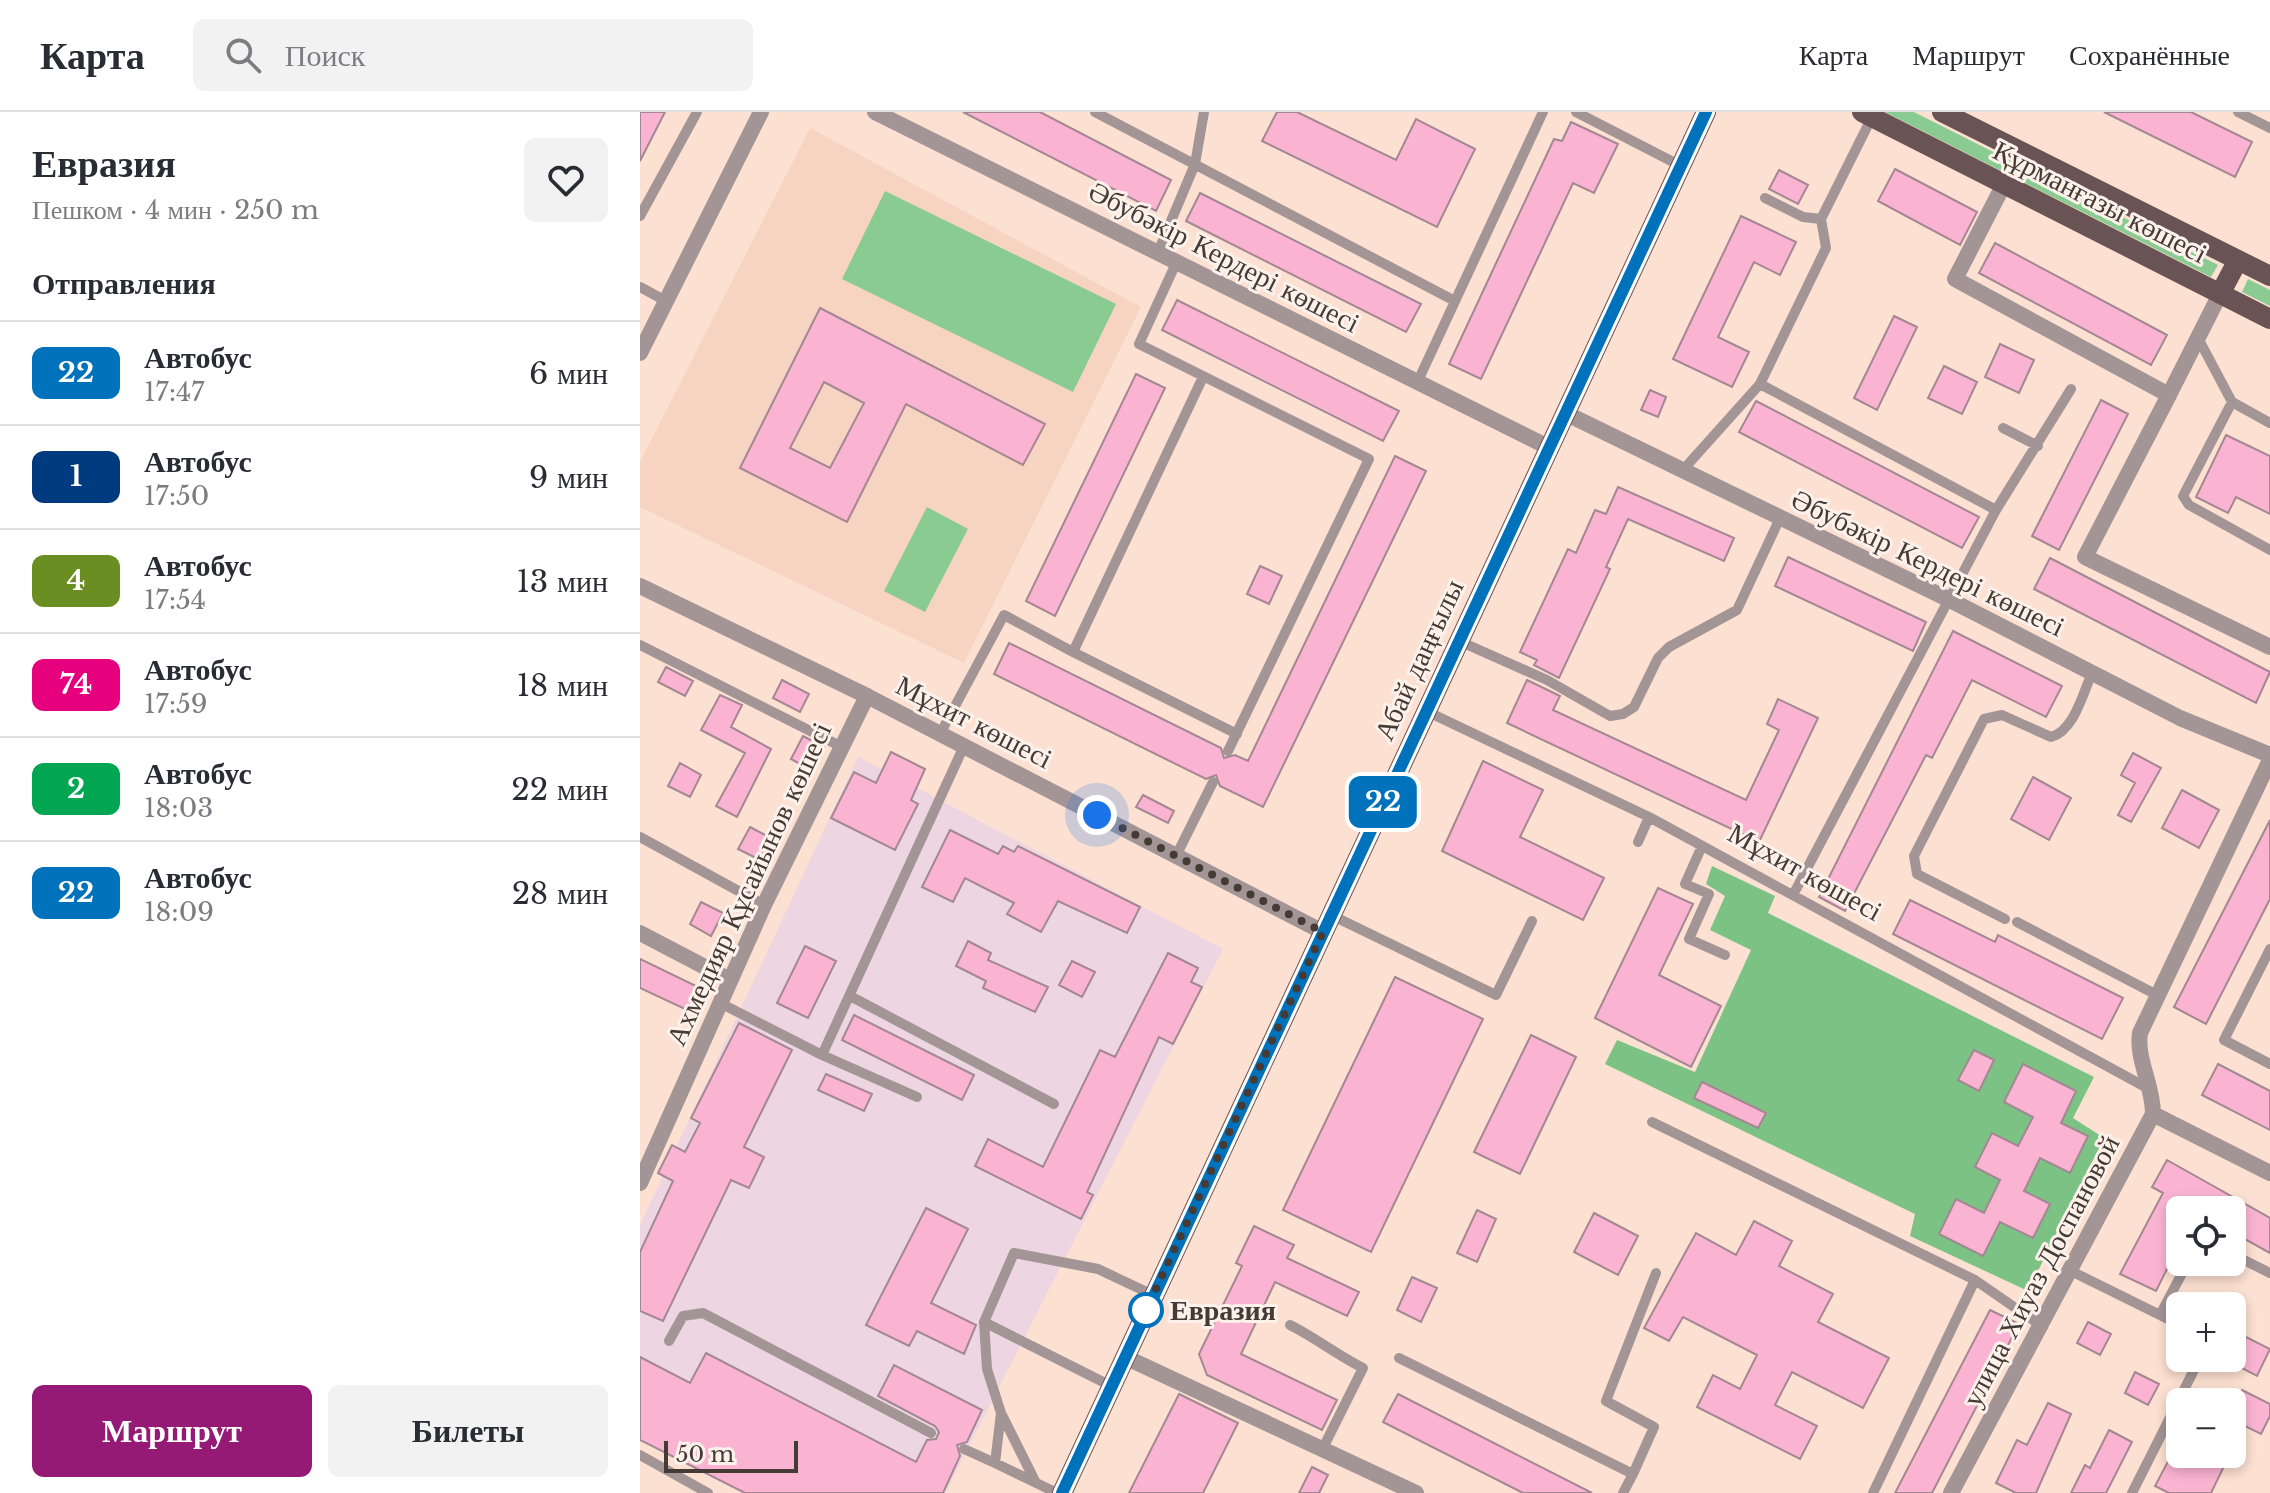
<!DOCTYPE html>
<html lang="ru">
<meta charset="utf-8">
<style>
:root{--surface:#fff;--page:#f2f2f3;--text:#2b2b33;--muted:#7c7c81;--line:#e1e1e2;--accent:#941a76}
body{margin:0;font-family:"Libre Baskerville",serif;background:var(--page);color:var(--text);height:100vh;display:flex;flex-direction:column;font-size:30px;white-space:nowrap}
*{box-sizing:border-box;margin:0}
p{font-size:26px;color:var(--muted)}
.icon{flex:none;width:44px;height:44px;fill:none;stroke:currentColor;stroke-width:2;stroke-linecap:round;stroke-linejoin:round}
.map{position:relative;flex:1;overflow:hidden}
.sheet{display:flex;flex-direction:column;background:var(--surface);width:640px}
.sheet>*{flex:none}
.badge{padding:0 16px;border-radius:12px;font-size:28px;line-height:52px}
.buttons{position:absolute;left:1526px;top:1084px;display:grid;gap:16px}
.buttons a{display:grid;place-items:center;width:80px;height:80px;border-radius:12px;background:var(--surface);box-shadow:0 4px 12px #0003;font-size:40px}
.scale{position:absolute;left:24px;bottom:20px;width:134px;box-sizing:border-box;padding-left:8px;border:4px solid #453a34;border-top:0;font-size:22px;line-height:28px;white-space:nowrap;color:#453a34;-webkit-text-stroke:6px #fdf1eb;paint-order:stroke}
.you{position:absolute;width:40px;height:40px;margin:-20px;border:6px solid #fff;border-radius:50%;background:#1a73e8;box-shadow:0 0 0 12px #1a73e833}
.map>.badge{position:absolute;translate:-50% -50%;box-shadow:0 0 0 4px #fff}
h2{padding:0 32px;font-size:30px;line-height:72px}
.round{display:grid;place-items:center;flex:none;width:84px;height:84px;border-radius:12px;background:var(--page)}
.headline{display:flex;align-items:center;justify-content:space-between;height:136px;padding:0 32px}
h1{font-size:38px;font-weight:700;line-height:60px}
.button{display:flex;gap:16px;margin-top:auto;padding:16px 32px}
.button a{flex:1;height:92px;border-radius:12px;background:var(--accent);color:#fff;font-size:32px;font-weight:700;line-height:92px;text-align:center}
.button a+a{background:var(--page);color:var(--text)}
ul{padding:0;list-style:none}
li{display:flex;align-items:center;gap:24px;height:104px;padding:0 32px;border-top:2px solid var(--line)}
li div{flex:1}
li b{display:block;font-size:30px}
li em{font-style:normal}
li .badge{min-width:88px;font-weight:700;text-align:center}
header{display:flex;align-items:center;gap:48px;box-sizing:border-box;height:112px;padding:0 40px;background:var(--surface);border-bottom:2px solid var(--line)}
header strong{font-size:38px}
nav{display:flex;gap:44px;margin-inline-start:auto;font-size:28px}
.search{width:560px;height:72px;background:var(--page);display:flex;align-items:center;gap:20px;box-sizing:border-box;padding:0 28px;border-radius:12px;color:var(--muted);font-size:30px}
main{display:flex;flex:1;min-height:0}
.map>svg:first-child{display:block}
.built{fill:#f7d4c1}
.industrial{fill:#edd5e1}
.green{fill:#8acb91}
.forest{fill:#7dc285}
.building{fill:#fab4d2;stroke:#a38792;stroke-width:2;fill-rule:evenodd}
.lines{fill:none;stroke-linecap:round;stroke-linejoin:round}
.service{stroke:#a39596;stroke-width:10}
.minor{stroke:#a39596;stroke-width:16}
.tertiary{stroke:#a39596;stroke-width:16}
.primary{stroke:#6a5354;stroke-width:20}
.line-casing{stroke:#fff;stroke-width:18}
.line{stroke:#0072bc;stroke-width:12}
.walk{stroke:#453a34;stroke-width:8;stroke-dasharray:0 14.4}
.stop-dot{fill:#fff;stroke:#0072bc;stroke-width:4}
.labels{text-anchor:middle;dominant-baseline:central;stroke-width:6;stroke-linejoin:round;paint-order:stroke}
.street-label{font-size:28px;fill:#453a34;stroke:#fdf1eb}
.stop-label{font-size:28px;font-weight:bold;fill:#453a34;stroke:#fdf1eb;text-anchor:start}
</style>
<header>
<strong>Карта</strong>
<div class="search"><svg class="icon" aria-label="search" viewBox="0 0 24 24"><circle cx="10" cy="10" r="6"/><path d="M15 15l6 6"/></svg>Поиск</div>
<nav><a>Карта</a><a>Маршрут</a><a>Сохранённые</a></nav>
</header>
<main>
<section class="sheet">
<div class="headline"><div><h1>Евразия</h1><p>Пешком · 4 мин · 250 m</p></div><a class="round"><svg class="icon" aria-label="heart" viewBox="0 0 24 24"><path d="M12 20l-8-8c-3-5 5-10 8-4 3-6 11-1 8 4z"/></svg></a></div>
<h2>Отправления</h2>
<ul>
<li><span class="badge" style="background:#0072bc;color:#fff">22</span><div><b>Автобус</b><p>17:47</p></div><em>6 мин</em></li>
<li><span class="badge" style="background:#003b80;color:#fff">1</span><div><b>Автобус</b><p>17:50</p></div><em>9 мин</em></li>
<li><span class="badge" style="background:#6b8e23;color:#fff">4</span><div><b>Автобус</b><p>17:54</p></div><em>13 мин</em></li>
<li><span class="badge" style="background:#e6007e;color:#fff">74</span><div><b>Автобус</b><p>17:59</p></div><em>18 мин</em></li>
<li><span class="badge" style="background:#00a651;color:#fff">2</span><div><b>Автобус</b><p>18:03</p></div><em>22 мин</em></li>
<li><span class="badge" style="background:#0072bc;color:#fff">22</span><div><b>Автобус</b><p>18:09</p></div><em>28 мин</em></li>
</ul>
<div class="button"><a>Маршрут</a><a>Билеты</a></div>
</section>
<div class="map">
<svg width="1630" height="1381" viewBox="0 0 1630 1381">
<rect width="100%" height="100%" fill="#fce0d1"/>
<path class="built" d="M170,16L501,195L324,551L0,395V350Z"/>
<path class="industrial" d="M218,645L583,837L305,1381H105L0,1328V1113Z"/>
<path class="green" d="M1245,0H1274L1578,153L1571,165Z
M245,79L476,192L433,280L202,167Z
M1608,167L1630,178V194L1602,180Z
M287,395L328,417L285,500L244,479Z"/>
<path class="forest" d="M1072,754L1135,784L1128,801L1454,965L1433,1006L1464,1026L1388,1179L1270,1124L1275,1102L965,952L977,928L1055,960L1111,838L1070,818L1085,784L1066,772Z"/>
<path class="building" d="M0,0H25L0,49Z
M323,0H400L531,68L516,99Z
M637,0H657L756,48L776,7L835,37L797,115L622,29Z
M1464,0H1551L1612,30L1595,65Z
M931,10L978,32L954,81L933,71L841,267L809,252L914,27L922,29Z
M1255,57L1337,100L1320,133L1238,89Z
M1139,58L1168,73L1158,92L1129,77Z
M560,81L781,192L766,220L546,109Z
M1101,104L1156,130L1140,163L1114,150L1078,225L1109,240L1092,275L1033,247Z
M1355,131L1527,223L1511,253L1339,161Z
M537,188L759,299L743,329L522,218Z
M180,196L405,312L383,353L266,292L207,410L100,356ZM184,270L224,291L190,356L150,336Z
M1254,204L1277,215L1237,298L1214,286Z
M1360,232L1394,248L1379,281L1345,265Z
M1304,254L1337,270L1322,302L1288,286Z
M496,262L525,276L415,504L386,489Z
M1010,278L1026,285L1018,305L1001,298Z
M1461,288L1488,302L1419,438L1392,424Z
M1116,289L1339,405L1322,436L1099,320Z
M1586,323L1630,344V402L1596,385L1588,401L1556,385Z
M755,344L786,359L623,695L580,674L576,663L566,667L354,562L369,531L581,636L584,646L595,643L608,649Z
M978,375L1094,426L1084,449L988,407L966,455L970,457L919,566L894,553L897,548L880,540L928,437L936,441L955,398L966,402Z
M1148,445L1286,510L1273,539L1135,474Z
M1410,446L1630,560L1616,591L1394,477Z
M620,454L642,464L629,492L607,482Z
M1313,519L1422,574L1406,605L1332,568L1292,646L1286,643L1205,799L1179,785Z
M26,555L53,569L45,584L18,570Z
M142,568L169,582L160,600L133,586Z
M887,568L920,584L913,598L1106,688L1139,618L1127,612L1138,587L1178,606L1119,730L867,611Z
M80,583L102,593L91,615L131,637L97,705L76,694L105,641L61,618Z
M163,624L184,635L171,658L151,647Z
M251,640L285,657L271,688L278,692L255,738L191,706L214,660L236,671Z
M1493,641L1521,656L1491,710L1478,703L1495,671L1481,663Z
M843,649L903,678L880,725L964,766L943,808L802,739Z
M40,651L61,663L50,685L28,674Z
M1393,665L1431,686L1409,728L1371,707Z
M1542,678L1579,698L1559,736L1522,716Z
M503,683L534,699L528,711L496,695Z
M1630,708V787L1566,912L1534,895Z
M110,715L131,726L120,748L98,737Z
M310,718L358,742L363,734L374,740L378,734L500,795L487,821L418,789L401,820L367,802L374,791L325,766L313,790L282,775Z
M1018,776L1053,792L1019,863L1081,894L1051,955L955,906Z
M1270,788L1355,830L1358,823L1483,886L1462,927L1253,822Z
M61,790L83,801L71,824L50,812Z
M328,829L351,841L348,848L408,875L395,900L343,876L346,869L316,854Z
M165,834L196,849L168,906L137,891Z
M528,841L558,856L551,870L562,875L533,932L519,925L447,1080L453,1083L441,1107L335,1054L348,1027L403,1055L460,938L475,945Z
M0,847L58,875L47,898L0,876Z
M432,849L455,860L442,885L419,873Z
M755,865L843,907L731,1140L643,1098Z
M214,903L334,963L322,988L202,928Z
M99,911L152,938L104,1035L124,1045L109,1076L91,1068L23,1209L0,1199V1140L33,1069L18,1061L32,1033L45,1040L60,1011L51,1006Z
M891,923L936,945L880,1062L834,1040Z
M1334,938L1354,948L1339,979L1318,968Z
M1383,952L1436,979L1421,1011L1448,1024L1430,1061L1400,1046L1384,1079L1410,1092L1393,1126L1360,1110L1343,1144L1299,1122L1316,1087L1344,1101L1360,1068L1335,1055L1352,1021L1378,1034L1393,1005L1364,990Z
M1578,952L1630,979V1018L1562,983Z
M186,962L232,982L224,999L178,978Z
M1062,970L1126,1001L1118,1016L1054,986Z
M1527,1048L1630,1106V1141L1592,1120V1098H1540V1131L1516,1179L1480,1162L1523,1081L1512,1075Z
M286,1096L328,1117L291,1191L336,1213L324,1242L277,1219L269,1234L226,1213Z
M837,1098L856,1107L837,1150L817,1141Z
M954,1101L998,1124L978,1163L934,1140Z
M1114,1109L1152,1129L1139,1154L1193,1182L1178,1210L1249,1246L1223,1296L1152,1260L1135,1293L1177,1314L1160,1347L1057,1295L1073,1263L1100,1277L1117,1243L1043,1205L1029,1229L1004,1216L1056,1121L1096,1143Z
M614,1114L654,1133L647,1146L719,1180L707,1204L635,1170L601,1242L697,1288L682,1318L567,1263L559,1242L602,1154L596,1151Z
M772,1165L797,1176L781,1210L757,1198Z
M1350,1198L1379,1212L1292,1381H1255Z
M1448,1210L1471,1222L1460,1243L1437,1231Z
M1598,1221L1630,1237L1617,1264L1592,1251V1232Z
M66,1241L276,1350L287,1328L296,1327L299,1320L295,1314L238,1284L254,1253L342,1298L327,1330L317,1333L320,1344L303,1381H105L0,1328V1245L50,1271Z
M1495,1260L1519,1272L1508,1293L1485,1281Z
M1602,1278L1630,1292V1304L1621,1322L1605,1314L1592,1339V1298Z
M539,1282L598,1311L563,1381H489Z
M758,1282L952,1381H883L743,1310Z
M1408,1291L1431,1302L1396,1381H1376L1356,1371L1377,1328L1387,1333Z
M1469,1318L1492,1330L1466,1381H1431L1445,1353L1450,1356Z
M1532,1342H1590L1571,1381H1529L1515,1374Z
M672,1355L688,1363L679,1381H659Z"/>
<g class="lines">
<path class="service" d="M455,0L813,188
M936,0L1041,54
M1598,0L1630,16
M1125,86L1163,105L1181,107
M0,104L57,0
M518,140L555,52L564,0
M537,149L499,232L729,347L588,639
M0,175L26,189
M1558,226L1592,290L1630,311
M777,271L903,0
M1120,272L1356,398L1153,783
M1592,290L1543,384L1549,393L1630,438
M1363,316L1398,334
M1042,359L1120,272L1186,136L1181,107L1232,5
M1356,398L1431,277
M819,529L907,568L970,604L983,602L994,595L1018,546L1029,535L1097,498L1140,406
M0,533L202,635
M433,540L597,622
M786,599L1009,705L1511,978
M300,622L364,503L433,540L563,265
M0,725L124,793
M998,730L1009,705
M1062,734L1045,772L1069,782L1049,827L1085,843
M536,744L573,670
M691,803L856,883L892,809
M1365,807L1277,762L1274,744L1344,607L1362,603L1411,625C1434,619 1443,581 1452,561
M1377,810L1517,883
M1630,837L1584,928L1630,952
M210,884L414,992
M80,891L182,943L324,634
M182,943L277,985
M1012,1010L1335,1168L1403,1215
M1592,1142L1630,1161
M1431,1159L1520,1203L1548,1150
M1520,1203L1540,1213
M344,1210L347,1257L361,1301L355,1351L417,1381
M650,1213C676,1226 697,1243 723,1256L683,1336
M29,1229L43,1204L63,1201L291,1321
M759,1246L993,1362L983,1381
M471,1274L344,1210L374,1141L458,1157L513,1183
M362,1303L396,1371
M324,1337L355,1351
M0,1343L68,1381
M993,1362L1014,1315L966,1289L1016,1161
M1233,1381L1335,1168
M1492,1381L1560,1246"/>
<path class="minor" d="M235,0L910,336
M1364,72L1315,167L1529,283L1445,445L1630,535
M1529,283L1580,182
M925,301L1310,488L1540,606L1630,643
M0,821L90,868
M1513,1002L1630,1061
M0,1071L124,793L227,584
M485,1245L776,1381
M1311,1381L1513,1002C1513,972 1496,948 1500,921L1630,648"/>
<path class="tertiary" d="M0,241L121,0
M0,474L227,584L683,820"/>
<path class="primary" d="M1222,0L1630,207
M1302,0L1630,164
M1580,182L1598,148
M422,1381L1066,0"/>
</g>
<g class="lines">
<g class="line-casing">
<path id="line" d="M422,1381L1066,0"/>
</g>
<use href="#line" class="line"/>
<path class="walk" d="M457,703L683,820L506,1198"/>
</g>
<circle class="stop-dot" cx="506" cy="1198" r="16"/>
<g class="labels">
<g class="street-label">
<text transform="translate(1460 90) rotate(27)">Құрманғазы көшесі</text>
<text transform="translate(584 145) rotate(27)">Әбубәкір Кердері көшесі</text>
<text transform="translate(1288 451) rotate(26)">Әбубәкір Кердері көшесі</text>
<text transform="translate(779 548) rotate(-65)">Абай даңғылы</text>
<text transform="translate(334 610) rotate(27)">Мұхит көшесі</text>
<text transform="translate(1165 760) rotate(29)">Мұхит көшесі</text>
<text transform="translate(109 772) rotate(-65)">Ахмедияр Құсайынов көшесі</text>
<text transform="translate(1401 1159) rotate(-62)">улица Хиуаз Доспановой</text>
</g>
<g class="stop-label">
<text x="530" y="1198">Евразия</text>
</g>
</g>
</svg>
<div class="buttons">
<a><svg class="icon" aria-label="locate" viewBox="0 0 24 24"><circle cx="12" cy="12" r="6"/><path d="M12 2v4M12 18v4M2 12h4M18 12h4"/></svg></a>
<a>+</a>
<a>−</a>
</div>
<div class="scale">50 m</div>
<div class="you" style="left:457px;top:703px"></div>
<b class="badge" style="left:743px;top:690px;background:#0072bc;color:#fff">22</b>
</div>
</main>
